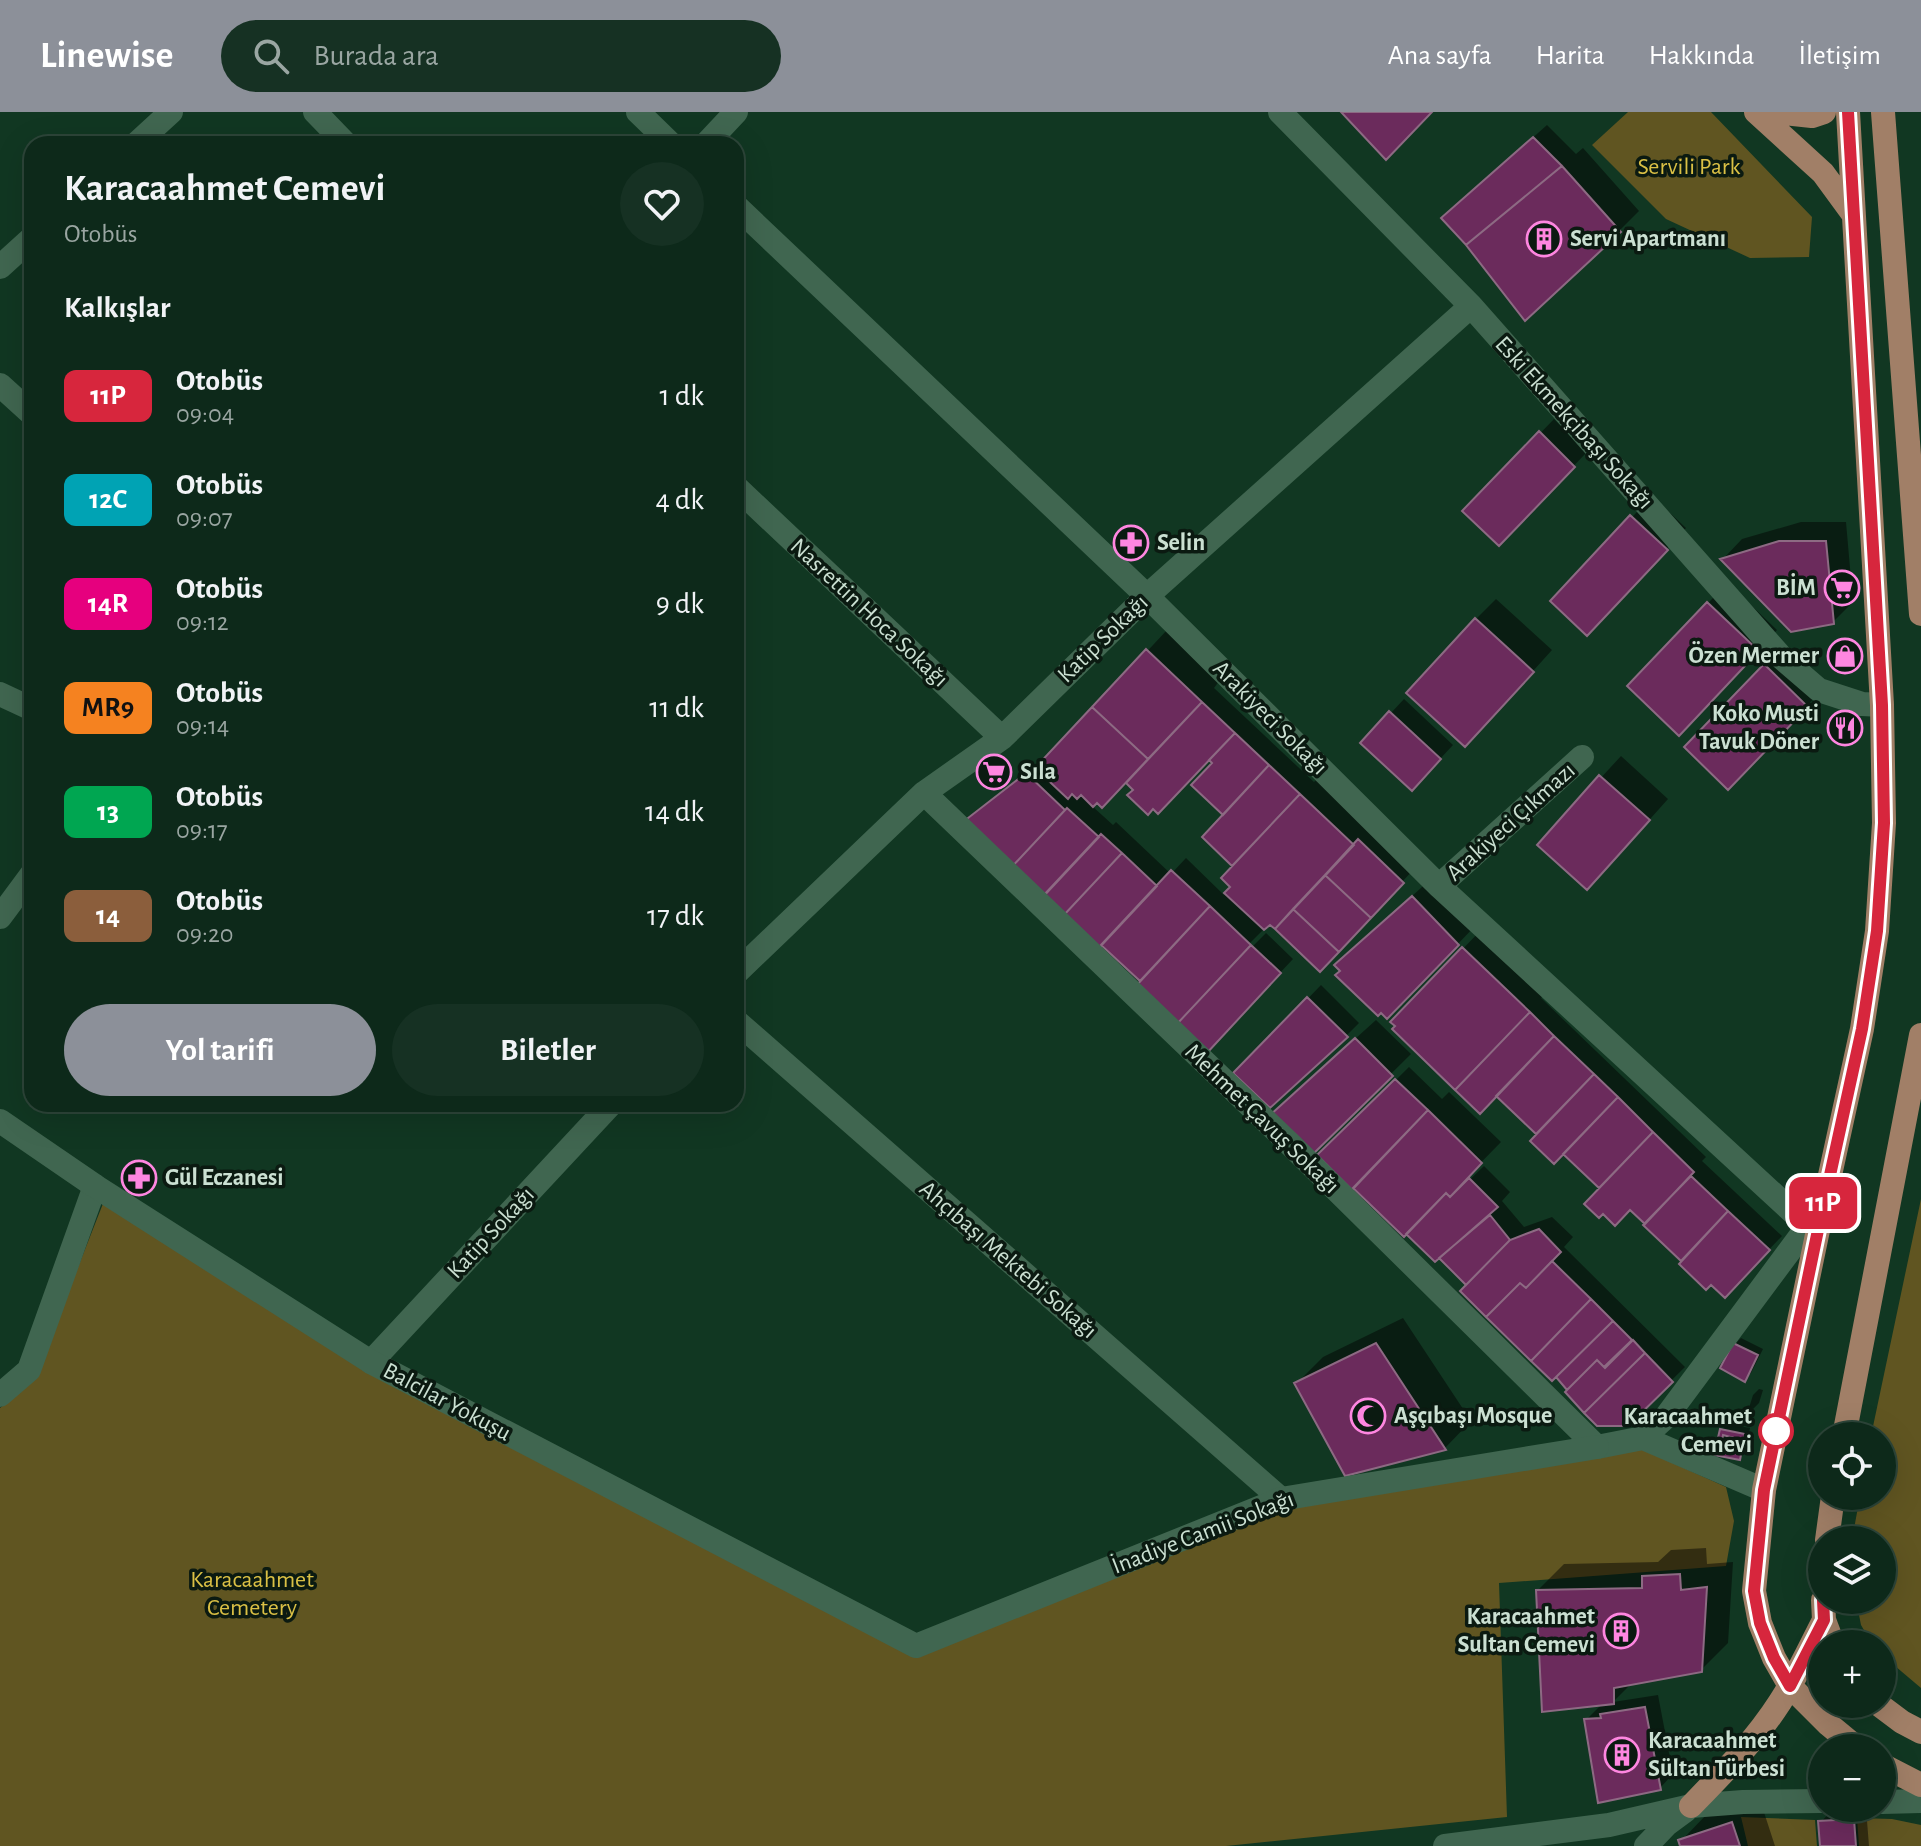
<!DOCTYPE html>
<html lang="tr">
<meta charset="utf-8">
<style>
:root{--surface:#0d291a;--page:#163123;--text:#f1f3f6;--muted:#9aa6a2;--line:#2d4539;--accent:#8c9099}
body{margin:0;font-family:"Alegreya Sans",sans-serif;background:var(--page);color:var(--text);height:100vh;display:flex;flex-direction:column;font-size:30px;white-space:nowrap}
*{box-sizing:border-box;margin:0}
p{font-size:26px;color:var(--muted)}
.icon{flex:none;width:44px;height:44px;fill:none;stroke:currentColor;stroke-width:2;stroke-linecap:round;stroke-linejoin:round}
.map{position:relative;flex:1;overflow:hidden}
.details{position:absolute;left:24px;top:24px;width:720px;height:976px;display:flex;flex-direction:column;background:var(--surface);border-radius:24px;box-shadow:0 8px 32px #0002,0 0 0 2px var(--line)}
.details>*{flex:none}
.badge{padding:0 16px;border-radius:12px;font-size:28px;line-height:52px}
.tools{position:absolute;left:1808px;top:1310px;display:grid;gap:16px}
.tools a{display:grid;place-items:center;width:88px;height:88px;border-radius:50%;background:var(--surface);box-shadow:0 8px 32px #0002,0 0 0 2px var(--line);font-size:40px}
.map>.badge{position:absolute;translate:-50% -50%;box-shadow:0 0 0 4px #fff}
h2{padding:0 40px;font-size:30px;line-height:72px}
.round{display:grid;place-items:center;flex:none;width:84px;height:84px;border-radius:42px;background:var(--page)}
.headline{display:flex;align-items:center;justify-content:space-between;height:136px;padding:0 40px}
h1{font-size:38px;font-weight:600;line-height:60px}
.action{display:flex;gap:16px;margin-top:auto;padding:16px 40px}
.action a{flex:1;height:92px;border-radius:48px;background:var(--accent);color:#fff;font-size:32px;font-weight:600;line-height:92px;text-align:center}
.action a+a{background:var(--page);color:var(--text)}
ul{padding:0;list-style:none}
li{display:flex;align-items:center;gap:24px;height:104px;padding:0 40px}
li div{flex:1}
li b{display:block;font-size:30px}
li em{font-style:normal}
li .badge{min-width:88px;font-weight:700;text-align:center}
header{display:flex;align-items:center;gap:48px;box-sizing:border-box;height:112px;padding:0 40px;background:var(--accent);color:#fff}
header strong{font-size:38px}
nav{display:flex;gap:44px;margin-inline-start:auto;font-size:28px}
.search{width:560px;height:72px;background:var(--page);display:flex;align-items:center;gap:20px;box-sizing:border-box;padding:0 28px;border-radius:44px;color:var(--muted);font-size:30px}
.map>svg:first-child{display:block}
.green{fill:#605521}
.shadow{fill:#0007;fill-rule:evenodd}
.building{fill:#6b2b5c;stroke:#8d6a83;stroke-width:2;fill-rule:evenodd}
.lines{fill:none;stroke-linecap:round;stroke-linejoin:round}
.street{stroke:#406650;stroke-width:24}
.secondary{stroke:#406650;stroke-width:24}
.primary{stroke:#a17f67;stroke-width:24}
.line-casing{stroke:#fff;stroke-width:18}
.line{stroke:#d7263d;stroke-width:12}
.stop-dot{fill:#fff;stroke:#d7263d;stroke-width:4}
.labels{text-anchor:middle;dominant-baseline:central;stroke-width:7;stroke-linejoin:round;paint-order:stroke}
.park-label{font-size:24px;fill:#dac045;stroke:#0b1a11}
.poi-label{font-size:24px;font-weight:bold;fill:#cbe0d2;stroke:#0b1a11;text-anchor:start}
.street-label{font-size:24px;fill:#cbe0d2;stroke:#0b1a11}
.stop-label{font-size:24px;font-weight:bold;fill:#cbe0d2;stroke:#0b1a11;text-anchor:end}
</style>
<header>
<strong>Linewise</strong>
<div class="search"><svg class="icon" aria-label="search" viewBox="0 0 24 24"><circle cx="10" cy="10" r="6"/><path d="M15 15l6 6"/></svg>Burada ara</div>
<nav><a>Ana sayfa</a><a>Harita</a><a>Hakkında</a><a>İletişim</a></nav>
</header>
<div class="map">
<svg width="1921" height="1734" viewBox="0 0 1921 1734">
<rect width="100%" height="100%" fill="#113722"/>
<path class="green" d="M1628,0H1711L1812,105L1809,145L1750,146L1666,107L1592,33Z
M106,1084L368,1257L913,1540L1273,1390L1635,1320L1675,1352L1726,1375L1734,1409L1726,1454L1499,1471L1507,1705L1226,1734H0V1296L34,1267Z
M1921,1087V1576L1882,1543V1532H1872L1861,1513L1856,1488H1882V1428H1852L1860,1384H1882V1324H1871Z
M1741,1705L1815,1708L1817,1734H1748Z
M1857,1706L1892,1707L1921,1713V1734H1859Z"/>
<path class="shadow" d="M1547,13L1576,42L1583,36L1639,99L1619,119L1467,131L1457,93Z
M1554,307L1587,340L1499,432L1465,399Z
M1652,384L1686,416L1607,501L1553,489Z
M1801,410H1846L1853,490L1833,510L1723,447L1742,427Z
M1728,471L1777,518L1699,601L1708,491Z
M1496,487L1552,538L1485,612L1476,507Z
M1167,518L1220,568L1214,576L1314,670L1321,663L1415,756L1333,844L1276,805L1246,835H1252L1266,821L1293,847L1219,926L1149,858L962,713L975,700L1041,649L1043,651ZM1209,645L1215,651L1226,703L1205,725L1235,754L1232,774L1224,783L1186,746L1171,762L1116,710L1113,713L1092,694L1126,669L1153,694Z
M1785,534L1826,574L1728,675L1687,635Z
M1404,587L1453,633L1425,663L1363,631Z
M1621,644L1668,687L1607,755L1540,732Z
M1433,765L1478,811L1407,885L1381,898L1357,834Z
M1483,816L1548,879L1541,886L1706,1045L1702,1049L1782,1124L1738,1170L1684,1149L1646,1113L1648,1111L1602,1076L1563,1039L1539,1022L1497,981L1393,909Z
M1321,873L1359,911L1346,924L1236,961Z
M1376,908L1411,942L1311,1041L1292,984Z
M1409,955L1442,987L1449,980L1501,1030L1456,1076L1458,1079L1484,1054L1510,1080L1502,1089L1524,1115L1552,1105L1573,1125L1564,1135L1685,1255L1627,1312L1469,1173L1439,1144L1320,1043Z
M1403,1206L1471,1309L1445,1336L1346,1362L1296,1272L1323,1245Z
M1741,1226L1763,1237L1751,1261L1745,1267L1735,1232Z
M1759,1277L1763,1278L1759,1291L1753,1297L1749,1296L1753,1283Z
M1728,1312L1750,1316L1745,1339L1739,1346L1717,1342L1721,1318ZM1727,1322L1741,1325L1739,1335L1725,1332Z
M1706,1436L1707,1452L1733,1450L1728,1531L1701,1558L1633,1570L1613,1590L1658,1583L1673,1662L1660,1676L1586,1608L1603,1591L1538,1478L1564,1452L1658,1450L1671,1438Z
M1759,1685L1775,1734H1682L1681,1729L1707,1702Z
M1834,1696H1866L1869,1734H1822L1821,1710Z"/>
<path class="building" d="M1341,0H1432L1386,48Z
M1533,25L1562,54L1466,133L1441,106Z
M1562,54L1621,120L1525,209L1466,133Z
M1539,319L1575,355L1499,434L1462,399Z
M1630,403L1668,438L1587,524L1550,489Z
M1779,429H1826L1834,512L1791,520L1720,447Z
M1707,490L1759,539L1679,624L1627,574Z
M1475,506L1534,560L1465,635L1406,581Z
M1146,537L1202,590L1148,647L1092,595Z
M1764,552L1808,595L1728,678L1684,635Z
M1202,590L1235,621L1158,702L1153,697L1148,703L1127,683L1133,678L1126,671Z
M1092,595L1148,647L1102,696L1097,691L1093,695L1081,683L1077,687L1072,682L1068,687L1035,656Z
M1389,599L1441,647L1412,679L1360,631Z
M1235,621L1269,653L1223,703L1191,673L1212,651L1209,648Z
M1269,653L1300,682L1232,754L1202,725Z
M1026,661L1065,698L1008,759L959,713Z
M1599,663L1650,708L1587,778L1537,733Z
M1300,682L1354,733L1275,817L1270,813L1264,818L1224,781L1230,775L1221,766Z
M1067,696L1099,725L1040,788L1008,759Z
M1101,722L1122,741L1063,804L1042,785Z
M1358,727L1404,771L1371,806L1325,763Z
M1122,741L1157,774L1098,837L1063,804Z
M1171,758L1210,794L1140,869L1101,833Z
M1325,763L1371,806L1339,840L1293,797Z
M1412,784L1459,833L1387,907L1381,901L1378,904L1335,863L1340,859L1334,853Z
M1210,794L1251,833L1176,913L1135,875Z
M1293,797L1339,840L1320,860L1275,817Z
M1251,833L1281,861L1206,942L1176,913Z
M1462,835L1530,900L1455,978L1392,917L1395,914L1390,910Z
M1307,885L1348,925L1270,996L1233,961Z
M1530,900L1554,924L1480,1002L1455,978Z
M1554,924L1594,962L1536,1022L1496,984Z
M1355,926L1393,964L1311,1044L1269,1004Z
M1594,962L1618,985L1554,1052L1530,1029Z
M1395,967L1428,998L1352,1078L1317,1043Z
M1618,985L1653,1020L1599,1076L1563,1042Z
M1428,998L1482,1051L1450,1085L1446,1081L1404,1125L1353,1076Z
M1653,1020L1694,1060L1645,1112L1630,1098L1615,1114L1603,1102L1599,1106L1584,1092Z
M1691,1064L1728,1099L1681,1149L1643,1113Z
M1469,1066L1498,1095L1435,1150L1406,1122L1446,1081L1450,1085Z
M1728,1099L1770,1138L1725,1186L1711,1173L1706,1178L1679,1152Z
M1490,1103L1510,1128L1466,1173L1439,1146Z
M1539,1117L1561,1140L1526,1176L1520,1171L1486,1205L1460,1179L1510,1128Z
M1552,1149L1591,1187L1531,1249L1486,1205L1520,1171L1526,1176Z
M1591,1187L1613,1209L1552,1269L1531,1249Z
M1613,1209L1632,1228L1604,1255L1597,1248L1567,1278L1556,1265Z
M1633,1228L1645,1241L1584,1301L1565,1280L1597,1248L1605,1256Z
M1376,1231L1446,1338L1345,1364L1294,1271Z
M1733,1231L1758,1243L1745,1270L1720,1256Z
M1645,1241L1673,1270L1628,1314H1597L1584,1301Z
M1720,1317L1745,1322L1740,1348L1714,1343ZM1723,1323L1738,1327L1735,1341L1720,1338Z
M1680,1462L1681,1478L1707,1475L1702,1560L1614,1576V1592L1542,1600L1536,1478L1642,1476V1464Z
M1645,1595L1661,1678L1598,1691L1584,1607L1601,1606L1600,1602Z
M1854,1707L1856,1734H1820L1818,1709Z
M1732,1710L1740,1734H1680L1678,1728Z"/>
<g class="lines">
<path class="street" d="M315,0L346,32
M638,0L671,32
M1280,0L1471,194L1783,547L1819,578L1862,592L1882,593
M136,32L171,0
M736,94L1147,484L1439,774L1808,1114
M0,155L32,126
M0,273L32,302
M736,375L1002,626
M0,582L32,597
M924,681L1290,1032L1597,1335L1643,1326L1666,1305L1808,1114L1818,1118
M1439,774L1582,645
M736,861L924,681L1002,626L1147,484L1471,194
M736,909L1281,1387
M371,1250L611,992
M0,1283L29,1258L95,1074
M1643,1326L1764,1378"/>
<path class="secondary" d="M706,32L736,0
M0,805L32,762
M0,1009L95,1074L371,1250L916,1534L1281,1387L1597,1335
M1882,1690L1921,1689
M1445,1734L1609,1713L1691,1694L1743,1690L1822,1689
M1646,1734L1667,1712L1686,1698"/>
<path class="primary" d="M1756,0L1823,61L1853,102
M1775,0L1812,4L1824,0
M1848,0L1882,593L1884,711L1877,819L1862,917L1818,1118L1764,1378L1754,1479L1760,1511L1774,1546L1790,1574L1828,1612L1857,1636
M1883,0L1921,502
M1844,1324L1921,923
M1827,1428L1833,1384
M1823,1488L1824,1508L1833,1532
M1878,1592L1902,1610L1921,1620
M1882,1653L1921,1673
M1691,1694C1723,1661 1755,1629 1780,1590C1797,1564 1810,1535 1824,1508"/>
</g>
<g class="lines">
<g class="line-casing">
<path id="line" d="M1823,1488L1824,1508L1790,1574L1774,1546L1760,1511L1754,1479L1764,1378L1818,1118L1862,917L1877,819L1884,711L1882,593L1848,0"/>
</g>
<use href="#line" class="line"/>
</g>
<defs>
<g id="building-ring" transform="scale(1.8)"><circle r="9.5" fill="#0b1a11" stroke="#fe86e0" stroke-width="1.5"/><path d="M-4-6H4V6H1V3H-1V6H-4ZM-2.5-4.3h1.7v1.8h-1.7ZM.8-4.3h1.7v1.8H.8ZM-2.5-1h1.7V.8h-1.7ZM.8-1h1.7V.8H.8Z" fill="#fe86e0"/></g>
<g id="pharmacy-ring" transform="scale(1.8)"><circle r="9.5" fill="#0b1a11" stroke="#fe86e0" stroke-width="1.5"/><path d="M-2-6h4v4h4v4h-4v4h-4v-4h-4v-4h4Z" fill="#fe86e0"/></g>
<g id="supermarket-ring" transform="scale(1.8)"><circle r="9.5" fill="#0b1a11" stroke="#fe86e0" stroke-width="1.5"/><path d="M-6-5.5h2.5l.6 2H6L4.5 2H-2.5L-4.4-4H-6ZM-1.5 3.2a1.3 1.3 0 1 0 .1 0ZM3 3.2a1.3 1.3 0 1 0 .1 0Z" fill="#fe86e0"/></g>
<g id="shop-ring" transform="scale(1.8)"><circle r="9.5" fill="#0b1a11" stroke="#fe86e0" stroke-width="1.5"/><path d="M-5-2.5h2.3a2.7 3.5 0 0 1 5.4 0H5L5.5 6h-11ZM-1.5-2.5h3a1.5 2.3 0 0 0-3 0Z" fill="#fe86e0"/></g>
<g id="restaurant-ring" transform="scale(1.8)"><circle r="9.5" fill="#0b1a11" stroke="#fe86e0" stroke-width="1.5"/><path d="M-5-6h1v4h1v-4h1v4h1v-4h1v5L-1.5 .5V6h-2V.5L-5-1ZM5-6V6H3V1.5H1.5Q1.5-4 5-6Z" fill="#fe86e0"/></g>
<g id="mosque-ring" transform="scale(1.8)"><circle r="9.5" fill="#0b1a11" stroke="#fe86e0" stroke-width="1.5"/><path d="M3.5-4.9A6 6 0 1 0 3.5 4.9A5 5 0 1 1 3.5-4.9Z" fill="#fe86e0"/></g>
</defs>
<g fill-rule="evenodd">
<use href="#building-ring" x="1544" y="127"/>
<use href="#pharmacy-ring" x="1131" y="431"/>
<use href="#supermarket-ring" x="1842" y="476"/>
<use href="#shop-ring" x="1845" y="544"/>
<use href="#restaurant-ring" x="1845" y="616"/>
<use href="#supermarket-ring" x="994" y="660"/>
<use href="#pharmacy-ring" x="139" y="1066"/>
<use href="#mosque-ring" x="1368" y="1304"/>
<use href="#building-ring" x="1621" y="1519"/>
<use href="#building-ring" x="1622" y="1643"/>
</g>
<circle class="stop-dot" cx="1776" cy="1319" r="16"/>
<g class="labels">
<g class="park-label">
<text x="1689" y="55">Servili Park</text>
<text x="252" y="1468">Karacaahmet<tspan x="252" dy="28">Cemetery</tspan></text>
</g>
<g class="poi-label">
<text x="1570" y="127">Servi Apartmanı</text>
<text x="1157" y="431">Selin</text>
<text x="1816" y="476" text-anchor="end">BİM</text>
<text x="1819" y="544" text-anchor="end">Özen Mermer</text>
<text x="1819" y="602" text-anchor="end">Koko Musti<tspan x="1819" dy="28">Tavuk Döner</tspan></text>
<text x="1020" y="660">Sıla</text>
<text x="165" y="1066">Gül Eczanesi</text>
<text x="1394" y="1304">Aşçıbaşı Mosque</text>
<text x="1595" y="1505" text-anchor="end">Karacaahmet<tspan x="1595" dy="28">Sultan Cemevi</tspan></text>
<text x="1648" y="1629">Karacaahmet<tspan x="1648" dy="28">Sültan Türbesi</tspan></text>
</g>
<g class="street-label">
<text transform="translate(1574 311) rotate(48)">Eski Ekmekçibaşı Sokağı</text>
<text transform="translate(869 501) rotate(43)">Nasrettin Hoca Sokağı</text>
<text transform="translate(1103 527) rotate(-44)">Katip Sokağı</text>
<text transform="translate(1270 606) rotate(45)">Arakiyeci Sokağı</text>
<text transform="translate(1511 710) rotate(-42)">Arakiyeci Çıkmazı</text>
<text transform="translate(1262 1007) rotate(44)">Mehmet Çavuş Sokağı</text>
<text transform="translate(491 1121) rotate(-47)">Katip Sokağı</text>
<text transform="translate(1008 1148) rotate(41)">Ahçıbaşı Mektebi Sokağı</text>
<text transform="translate(447 1290) rotate(28)">Balcilar Yokuşu</text>
<text transform="translate(1203 1421) rotate(-21)">İnadiye Camii Sokağı</text>
</g>
<g class="stop-label">
<text x="1752" y="1305">Karacaahmet<tspan x="1752" dy="28">Cemevi</tspan></text>
</g>
</g>
</svg>
<div class="tools">
<a><svg class="icon" aria-label="locate" viewBox="0 0 24 24"><circle cx="12" cy="12" r="6"/><path d="M12 2v4M12 18v4M2 12h4M18 12h4"/></svg></a>
<a><svg class="icon" aria-label="layers" viewBox="0 0 24 24"><path d="M12 4l9 5-9 5-9-5zM3 14l9 5 9-5"/></svg></a>
<a>+</a>
<a>−</a>
</div>
<b class="badge" style="left:1823px;top:1091px;background:#d7263d;color:#fff">11P</b>
<section class="details">
<div class="headline"><div><h1>Karacaahmet Cemevi</h1><p>Otobüs</p></div><a class="round"><svg class="icon" aria-label="heart" viewBox="0 0 24 24"><path d="M12 20l-8-8c-3-5 5-10 8-4 3-6 11-1 8 4z"/></svg></a></div>
<h2>Kalkışlar</h2>
<ul>
<li><span class="badge" style="background:#d7263d;color:#fff">11P</span><div><b>Otobüs</b><p>09:04</p></div><em>1 dk</em></li>
<li><span class="badge" style="background:#00a3b4;color:#fff">12C</span><div><b>Otobüs</b><p>09:07</p></div><em>4 dk</em></li>
<li><span class="badge" style="background:#e6007e;color:#fff">14R</span><div><b>Otobüs</b><p>09:12</p></div><em>9 dk</em></li>
<li><span class="badge" style="background:#f58220;color:#111">MR9</span><div><b>Otobüs</b><p>09:14</p></div><em>11 dk</em></li>
<li><span class="badge" style="background:#00a651;color:#fff">13</span><div><b>Otobüs</b><p>09:17</p></div><em>14 dk</em></li>
<li><span class="badge" style="background:#8b5e3c;color:#fff">14</span><div><b>Otobüs</b><p>09:20</p></div><em>17 dk</em></li>
</ul>
<div class="action"><a>Yol tarifi</a><a>Biletler</a></div>
</section>
</div>
